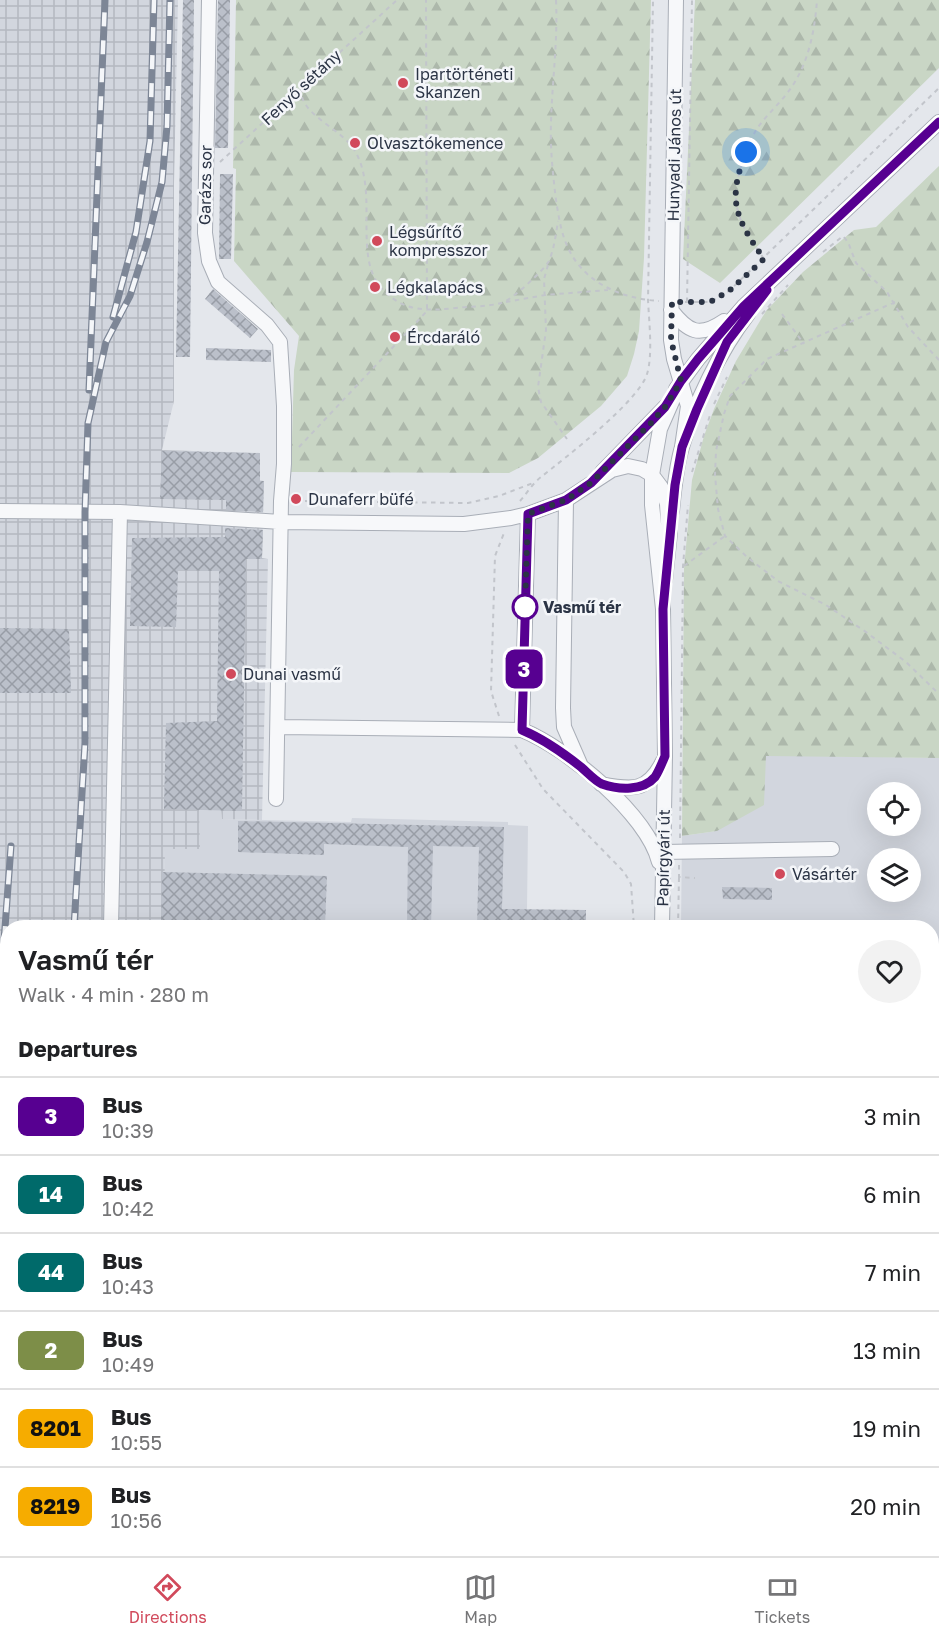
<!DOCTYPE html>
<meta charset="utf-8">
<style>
:root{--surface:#fff;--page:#f2f2f2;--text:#202124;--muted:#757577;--line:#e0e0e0;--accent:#d1495b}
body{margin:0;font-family:"Golos Text",sans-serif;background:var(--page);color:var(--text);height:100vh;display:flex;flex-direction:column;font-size:22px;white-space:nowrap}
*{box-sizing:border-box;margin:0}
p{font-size:20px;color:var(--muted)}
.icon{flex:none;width:33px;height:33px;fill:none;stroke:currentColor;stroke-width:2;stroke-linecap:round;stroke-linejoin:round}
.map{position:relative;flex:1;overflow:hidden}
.drawer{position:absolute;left:0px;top:920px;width:939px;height:638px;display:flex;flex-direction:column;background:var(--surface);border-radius:24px 24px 0 0;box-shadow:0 6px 24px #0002}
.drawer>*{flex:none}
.badge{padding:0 12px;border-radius:9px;font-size:21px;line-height:39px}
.buttons{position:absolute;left:867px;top:782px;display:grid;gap:12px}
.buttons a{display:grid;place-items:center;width:54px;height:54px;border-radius:50%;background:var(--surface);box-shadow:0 6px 24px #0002;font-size:30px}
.you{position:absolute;width:30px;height:30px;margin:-15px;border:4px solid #fff;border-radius:50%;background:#1a73e8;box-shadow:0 0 0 9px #1a73e833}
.map>.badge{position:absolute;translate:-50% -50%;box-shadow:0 0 0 3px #fff}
h2{padding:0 18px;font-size:22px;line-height:54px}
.round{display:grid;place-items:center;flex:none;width:63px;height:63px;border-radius:32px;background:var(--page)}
.overview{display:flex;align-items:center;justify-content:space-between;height:102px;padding:0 18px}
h1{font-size:28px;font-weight:600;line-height:45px}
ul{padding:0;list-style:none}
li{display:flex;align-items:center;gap:18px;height:78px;padding:0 18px;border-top:2px solid var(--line)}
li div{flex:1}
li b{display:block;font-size:22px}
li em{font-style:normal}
li .badge{min-width:66px;font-weight:700;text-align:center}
.dock{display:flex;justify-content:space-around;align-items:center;height:84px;border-top:2px solid var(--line);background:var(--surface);font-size:16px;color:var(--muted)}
.dock a{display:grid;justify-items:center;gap:3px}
.dock .on{color:var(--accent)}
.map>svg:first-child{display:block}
.built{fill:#d2d6de;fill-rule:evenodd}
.industrial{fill:url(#industrial-grid)}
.forest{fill:url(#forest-firs)}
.building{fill:url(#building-cross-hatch)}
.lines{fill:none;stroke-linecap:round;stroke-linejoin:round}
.minor-casing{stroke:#a9aeb7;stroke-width:16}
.path{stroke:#c2c5cb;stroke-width:2;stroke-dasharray:4.5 4.5;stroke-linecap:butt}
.minor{stroke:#f7f8fa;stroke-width:14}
.rail-casing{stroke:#7d8696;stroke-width:7}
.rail{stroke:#f4f6f9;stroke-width:4.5;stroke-dasharray:14;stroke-linecap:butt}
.line-casing{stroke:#fff;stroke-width:14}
.line{stroke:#570091;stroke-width:9}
.walk{stroke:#2b3445;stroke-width:6;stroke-dasharray:0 10.8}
.poi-dot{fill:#d1495b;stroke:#f4f6f9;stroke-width:2}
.stop-dot{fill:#fff;stroke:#570091;stroke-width:3}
.labels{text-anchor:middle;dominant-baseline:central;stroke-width:5;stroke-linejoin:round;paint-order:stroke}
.poi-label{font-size:16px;fill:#2b3445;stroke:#f4f6f9;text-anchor:start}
.street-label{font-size:16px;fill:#2b3445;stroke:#f4f6f9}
.stop-label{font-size:16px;font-weight:bold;fill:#2b3445;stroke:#f4f6f9;text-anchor:start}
</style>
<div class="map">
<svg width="939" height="1556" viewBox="0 0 939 1556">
<defs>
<pattern id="industrial-grid" width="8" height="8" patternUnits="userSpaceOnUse" patternTransform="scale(1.5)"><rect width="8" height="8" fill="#d2d6de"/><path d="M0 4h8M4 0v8" fill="none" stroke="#b4b8c0"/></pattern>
<pattern id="forest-firs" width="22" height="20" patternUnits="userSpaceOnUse" patternTransform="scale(1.5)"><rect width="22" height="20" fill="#c9d6c5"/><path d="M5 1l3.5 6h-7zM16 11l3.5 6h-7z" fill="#adb8ab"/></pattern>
<pattern id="building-cross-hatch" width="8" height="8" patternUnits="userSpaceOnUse" patternTransform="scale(1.5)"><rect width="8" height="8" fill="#bbc0ca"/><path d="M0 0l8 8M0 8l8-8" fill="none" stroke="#989da6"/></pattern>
</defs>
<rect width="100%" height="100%" fill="#e4e7ec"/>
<path class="built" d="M766,755L939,758V985H932V927H681L682,836L717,831ZM878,792H910V825H878ZM878,858H910V891H878Z
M199,810H221L222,819L351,822L352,818L508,822V825L528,826L527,909L512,927H164L165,849Z"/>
<path class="industrial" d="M0,0H178L174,184V401L162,450L260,453V480L264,481L262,558L268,559L262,820L222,819L221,810H199L200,849H165L164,927H8V1550H40L33,1556H0Z
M932,1346L939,1354V1556H538L533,1550H932Z"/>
<path class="forest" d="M236,0H651L644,258L639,331L634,354L627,376L601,406L538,458L509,473L291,472L294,370L299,336L234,261L236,169L233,168Z
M695,0H939V68L720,283L683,259Z
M939,166V758L766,756L764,805L717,831L682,836L684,569L692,480L704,436L714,409L736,361L766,311L803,272L854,230L876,227Z
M932,985H939V1307L932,1311Z"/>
<path class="building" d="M183,0H194L190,357H176Z
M218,0H230L228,148H215Z
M220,174H233L231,259H219Z
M213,289L258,329L250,338L205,299Z
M206,348L271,350V362L206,360Z
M162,451L260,453V481H264L263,512L226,510V500L160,499Z
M225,528L263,530L262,559H246L242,811L164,809L166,723L217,721L219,571L178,570L176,627L130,626L132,538L225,537Z
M0,628L69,629L71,693H0Z
M238,821L504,827L502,909L586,910V927H477L479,847L433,846L431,927H407L408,847L324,844V855L238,852Z
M162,872L327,876L325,927H161Z
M722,887L772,888V900L723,899Z"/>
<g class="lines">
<g class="minor-casing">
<path id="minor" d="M209,0L205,233L209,261L218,282L267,325L280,342L284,406V464L281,501L276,799
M676,0L671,340L674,359L688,406L682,447
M671,310C688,332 699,338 724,321
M676,389L698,359L744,306L939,122
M602,472L666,406
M566,500L563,708L564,727L581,766
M0,511L120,512L281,522L464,524L511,518L528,514L566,500L612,470L628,466L642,469L652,475L661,487L667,504L669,540
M672,511C674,490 676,467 682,447C694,404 721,349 748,314
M665,580L670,533
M279,727L522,730C567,748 647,814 659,862
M522,730L528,514
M601,784C632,790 648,792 663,761
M663,852L832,849
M111,927L120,512
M662,927L665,756L663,609L652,505V475L660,429L681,381
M0,1019H8
M498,1550L504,1556
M212,1556L219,1550
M282,1556L289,1550
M466,1556L473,1550"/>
</g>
<path class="path" d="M556,0C558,41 552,82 551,123C550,149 553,175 556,200C559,219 562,240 573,257C591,286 626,299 659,301
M302,88C296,113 343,129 355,151C380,194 351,259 384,291C405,312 428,311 456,308C471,306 487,307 501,303C511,301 544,270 549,261C554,249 556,234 558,221
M220,162L397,0
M823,252L843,236L848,242L856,263L887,292L908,327L939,360
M764,259C737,220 727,202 745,156C749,146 752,136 758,127C770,111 786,98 796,80C810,56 815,27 817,0
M548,265L544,279L546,330L538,387L541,402L567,439
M506,302L545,295L608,290
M685,302H710L729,291L939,88
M687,302L692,0
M895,302L767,359L730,396L724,414L716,451L715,475L718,509L725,536L747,557L778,581L826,605L866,632L906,662L939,694
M762,314L788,285
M782,314L804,344
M714,404L727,377
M299,447L427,311L426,0
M692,472L711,412
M296,501L468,503L499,496L533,483
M520,501C527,493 533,483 541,477C565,458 639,401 647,374C653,355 649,321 648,300L653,0
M684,566L725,536
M499,716L491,691L495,556L504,533
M515,745L543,789L624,872L631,884L634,927
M680,838L683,566L688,505
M679,865V877L695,878
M678,927L679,877
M939,1166V1181"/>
<use href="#minor" class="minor"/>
<g class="rail-casing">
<path id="rail" d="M113,317L136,232L150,141L154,0
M89,390L105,0
M74,927L85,743V512L88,423L106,342L130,296L147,242L162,182L167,126L170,0
M0,996L11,846
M0,1115L8,1108"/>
</g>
<use href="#rail" class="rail"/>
</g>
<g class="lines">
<g class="line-casing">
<path id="line" d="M767,290L727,342L697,409L682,447L675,485L663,609L665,756C662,763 659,771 655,777C643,791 619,790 602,784C595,781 587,772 581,767C562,752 544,739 522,730L528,514L566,500L591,483L665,407L681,381L698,359L744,306L939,122"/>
</g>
<use href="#line" class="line"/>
<path class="walk" d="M525,607L528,514L566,500L591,483L651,423L665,407L681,381L671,340L672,302H710L729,291L764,259C735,217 727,201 746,152"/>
</g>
<g class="poi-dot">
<circle cx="403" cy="83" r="6"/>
<circle cx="355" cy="143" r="6"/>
<circle cx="377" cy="241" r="6"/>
<circle cx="375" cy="287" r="6"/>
<circle cx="395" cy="337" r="6"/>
<circle cx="296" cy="499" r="6"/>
<circle cx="231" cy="674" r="6"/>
<circle cx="780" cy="874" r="6"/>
</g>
<circle class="stop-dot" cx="525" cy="607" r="12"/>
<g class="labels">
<g class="poi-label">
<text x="415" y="74">Ipartörténeti<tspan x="415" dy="18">Skanzen</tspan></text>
<text x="367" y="143">Olvasztókemence</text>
<text x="389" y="232">Légsűrítő<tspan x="389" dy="18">kompresszor</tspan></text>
<text x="387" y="287">Légkalapács</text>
<text x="407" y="337">Ércdaráló</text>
<text x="308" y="499">Dunaferr büfé</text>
<text x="243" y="674">Dunai vasmű</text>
<text x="792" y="874">Vásártér</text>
</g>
<g class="street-label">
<text transform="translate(301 87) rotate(-43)">Fenyő sétány</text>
<text transform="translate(674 155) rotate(-89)">Hunyadi János út</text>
<text transform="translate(205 185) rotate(-89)">Garázs sor</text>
<text transform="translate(663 858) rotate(-89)">Papírgyári út</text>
</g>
<g class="stop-label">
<text x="543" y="607">Vasmű tér</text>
</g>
</g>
</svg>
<div class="buttons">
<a><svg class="icon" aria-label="locate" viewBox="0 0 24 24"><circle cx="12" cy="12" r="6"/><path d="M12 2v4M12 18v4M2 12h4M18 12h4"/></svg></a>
<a><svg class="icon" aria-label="layers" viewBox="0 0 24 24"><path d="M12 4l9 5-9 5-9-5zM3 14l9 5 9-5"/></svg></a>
</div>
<div class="you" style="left:746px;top:152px"></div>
<b class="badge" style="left:524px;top:669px;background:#570091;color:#fff">3</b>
<section class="drawer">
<div class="overview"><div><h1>Vasmű tér</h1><p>Walk · 4 min · 280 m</p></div><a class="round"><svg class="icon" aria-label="heart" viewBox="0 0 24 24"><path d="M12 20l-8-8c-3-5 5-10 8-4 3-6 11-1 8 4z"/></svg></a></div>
<h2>Departures</h2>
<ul>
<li><span class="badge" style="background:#570091;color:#fff">3</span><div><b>Bus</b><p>10:39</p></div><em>3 min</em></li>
<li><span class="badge" style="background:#006a6a;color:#fff">14</span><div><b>Bus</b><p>10:42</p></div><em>6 min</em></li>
<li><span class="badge" style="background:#006a6a;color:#fff">44</span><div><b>Bus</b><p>10:43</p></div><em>7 min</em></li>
<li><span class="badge" style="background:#7d8e48;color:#fff">2</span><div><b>Bus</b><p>10:49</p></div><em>13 min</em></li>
<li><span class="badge" style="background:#f6ac00;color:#111">8201</span><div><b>Bus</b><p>10:55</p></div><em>19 min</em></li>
<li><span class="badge" style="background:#f6ac00;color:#111">8219</span><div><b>Bus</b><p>10:56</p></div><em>20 min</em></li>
</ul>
</section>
</div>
<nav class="dock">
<a class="on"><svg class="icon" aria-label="directions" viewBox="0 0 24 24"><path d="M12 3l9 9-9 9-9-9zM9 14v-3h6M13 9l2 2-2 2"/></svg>Directions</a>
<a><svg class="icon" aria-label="map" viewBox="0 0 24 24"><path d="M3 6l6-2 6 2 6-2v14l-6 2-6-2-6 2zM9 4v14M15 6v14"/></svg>Map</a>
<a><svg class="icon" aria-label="tickets" viewBox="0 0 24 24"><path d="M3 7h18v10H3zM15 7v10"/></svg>Tickets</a>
</nav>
